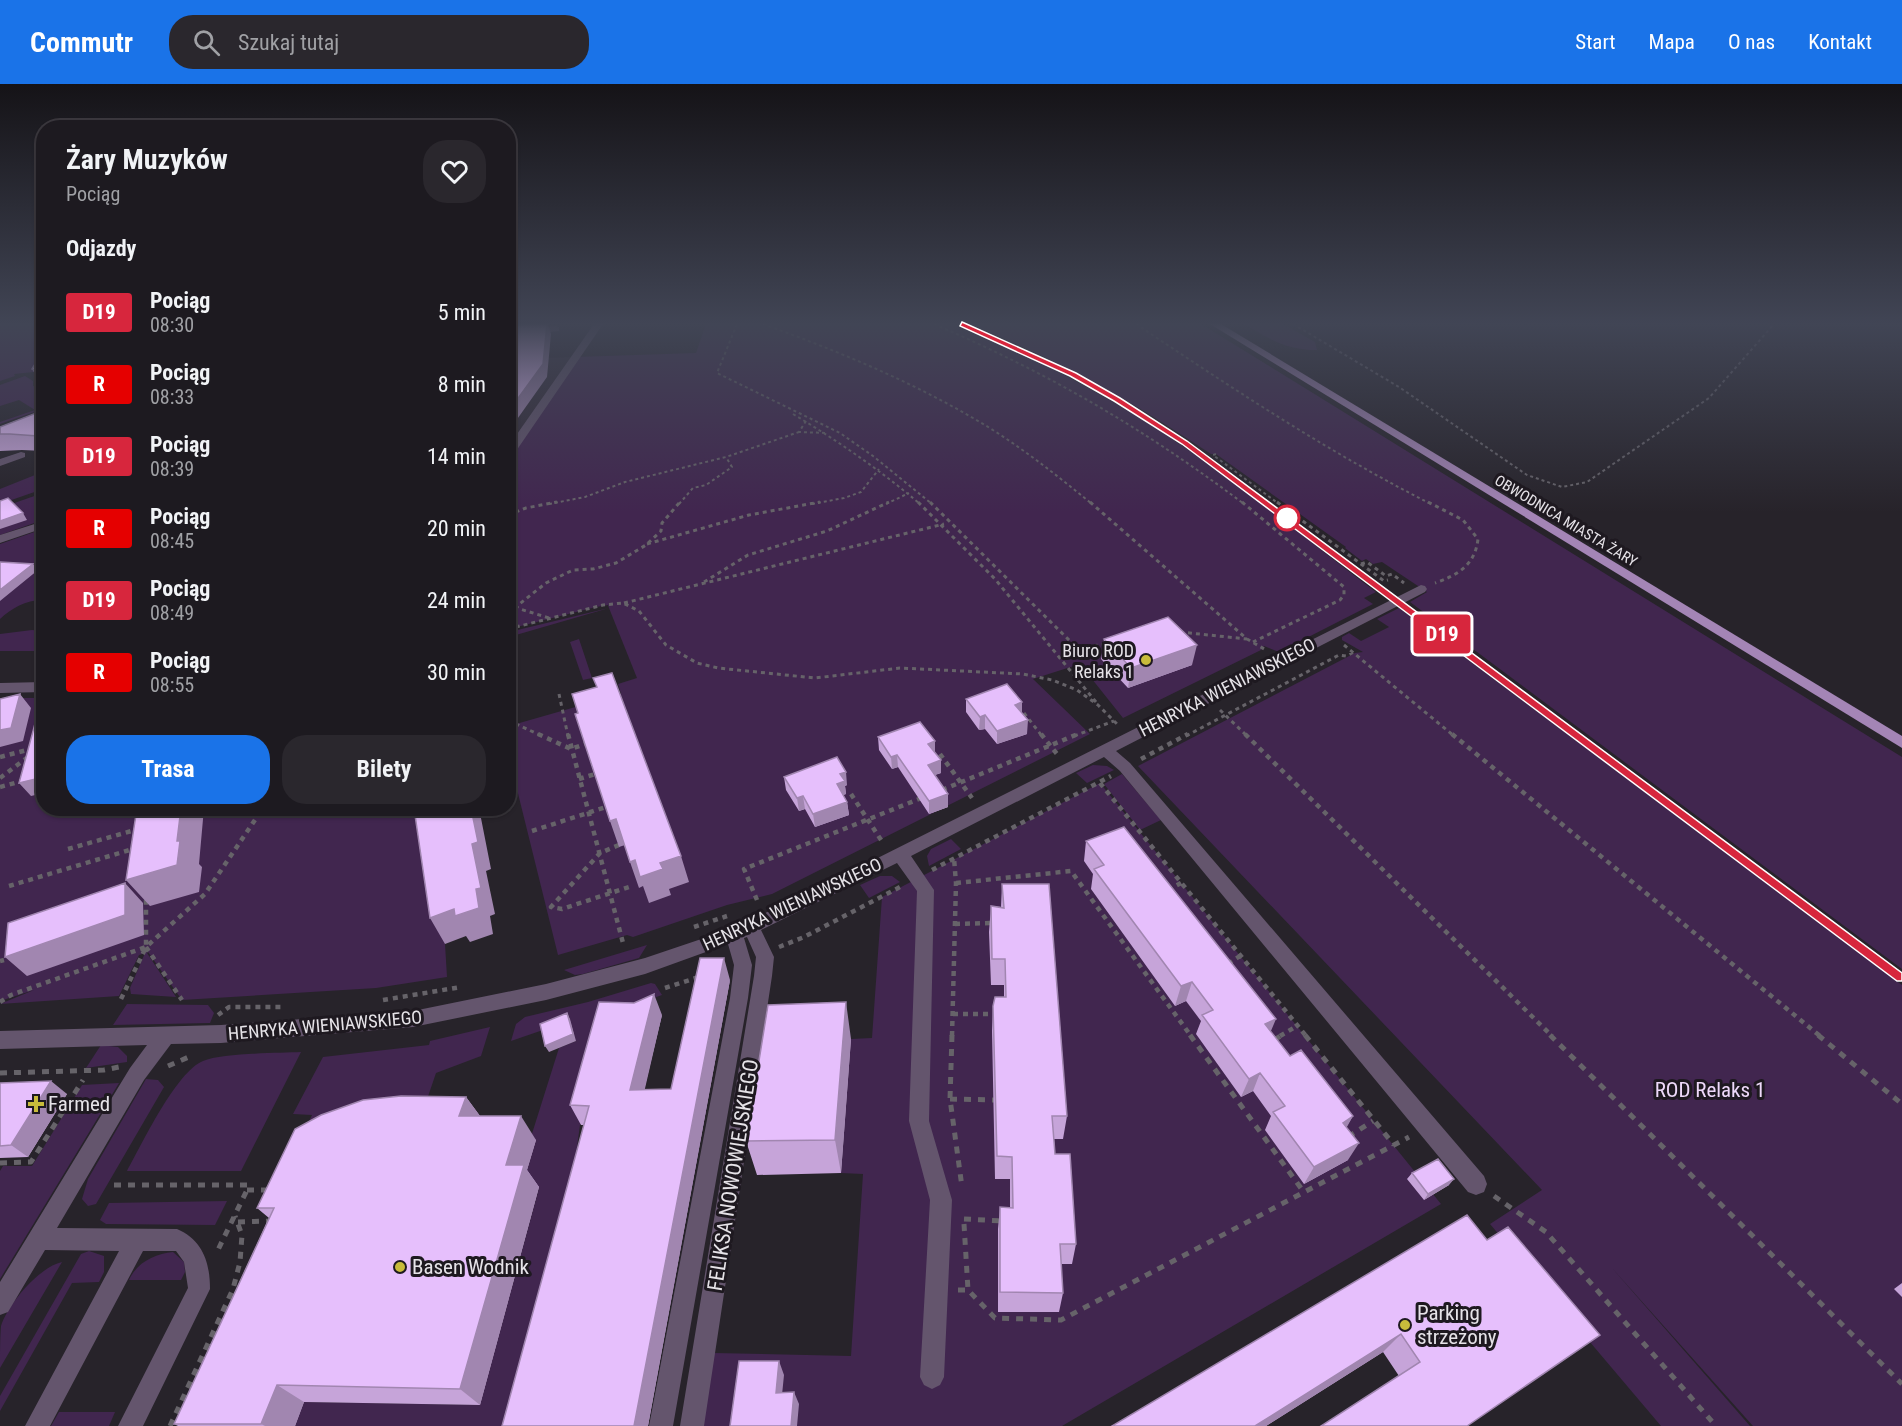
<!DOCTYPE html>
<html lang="pl">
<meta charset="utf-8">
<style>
:root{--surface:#1d1a20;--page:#2a272d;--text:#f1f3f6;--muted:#a0a1a5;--line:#3b383e;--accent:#1a73e8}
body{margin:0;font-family:"Roboto Condensed",sans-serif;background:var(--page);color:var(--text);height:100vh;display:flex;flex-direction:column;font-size:22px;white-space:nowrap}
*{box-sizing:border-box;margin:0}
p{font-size:20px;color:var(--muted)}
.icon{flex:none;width:33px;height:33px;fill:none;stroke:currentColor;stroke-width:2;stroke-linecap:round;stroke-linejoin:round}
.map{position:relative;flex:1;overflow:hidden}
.drawer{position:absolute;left:36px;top:36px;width:480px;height:696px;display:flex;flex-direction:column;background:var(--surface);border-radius:24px;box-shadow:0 2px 4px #0004,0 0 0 2px var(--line)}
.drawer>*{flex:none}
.badge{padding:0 12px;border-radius:4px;font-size:21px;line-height:39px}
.map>.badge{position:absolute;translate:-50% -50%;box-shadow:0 0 0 3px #fff}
h2{padding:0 30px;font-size:22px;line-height:54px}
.round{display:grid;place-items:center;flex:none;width:63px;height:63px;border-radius:24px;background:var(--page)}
.summary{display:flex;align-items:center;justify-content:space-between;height:102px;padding:0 30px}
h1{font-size:28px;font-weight:700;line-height:45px}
.action{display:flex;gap:12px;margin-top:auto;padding:12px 30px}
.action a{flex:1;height:69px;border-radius:24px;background:var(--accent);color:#fff;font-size:24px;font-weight:700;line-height:69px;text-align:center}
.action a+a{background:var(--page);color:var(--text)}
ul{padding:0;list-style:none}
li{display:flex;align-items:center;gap:18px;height:72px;padding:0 30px}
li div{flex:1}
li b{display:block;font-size:22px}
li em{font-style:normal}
li .badge{min-width:66px;font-weight:700;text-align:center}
header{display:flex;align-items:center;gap:36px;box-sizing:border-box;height:84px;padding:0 30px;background:var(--accent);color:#fff}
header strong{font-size:28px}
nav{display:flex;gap:33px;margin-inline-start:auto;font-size:21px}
.search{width:420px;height:54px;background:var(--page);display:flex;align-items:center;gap:15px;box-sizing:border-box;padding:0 21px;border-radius:24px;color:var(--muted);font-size:22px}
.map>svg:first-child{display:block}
.built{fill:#322a36}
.green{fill:#41264f}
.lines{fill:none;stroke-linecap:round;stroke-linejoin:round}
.path-far3{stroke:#666369;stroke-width:2;stroke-dasharray:3 3;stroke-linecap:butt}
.path-far2{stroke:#666369;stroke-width:3;stroke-dasharray:4 4;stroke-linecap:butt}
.path-far1{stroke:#666369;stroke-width:4.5;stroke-dasharray:5 5;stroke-linecap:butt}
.path{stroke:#666369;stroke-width:5;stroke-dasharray:7 7;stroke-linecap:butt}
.minor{fill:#64556d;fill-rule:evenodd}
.major{fill:#a485b6;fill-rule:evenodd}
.rail-far2{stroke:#8a868c;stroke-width:3;stroke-dasharray:8 4;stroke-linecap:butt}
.rail-far1{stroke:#8a868c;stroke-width:4;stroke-dasharray:10 5;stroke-linecap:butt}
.rail{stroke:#8a868c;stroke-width:5;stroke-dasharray:14 7;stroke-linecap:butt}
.wall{fill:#c6a4d9}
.shaded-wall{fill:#a186b0}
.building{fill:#e6bffc;stroke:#a186b0;stroke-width:1.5}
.line{fill:#d7263d;stroke:#fff;stroke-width:1.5}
.stop-dot{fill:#fff;stroke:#d7263d;stroke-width:3}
.poi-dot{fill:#c8bb3b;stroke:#1e1920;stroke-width:2}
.labels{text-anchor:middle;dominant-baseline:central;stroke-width:6;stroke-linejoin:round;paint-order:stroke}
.far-street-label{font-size:15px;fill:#e6e3e8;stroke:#1e1920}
.poi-label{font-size:18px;fill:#e6e3e8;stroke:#1e1920;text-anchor:end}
.street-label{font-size:18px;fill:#e6e3e8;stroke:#1e1920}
.near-park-label{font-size:21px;fill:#eed9fa;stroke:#1e1920}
.near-poi-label{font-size:21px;fill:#e6e3e8;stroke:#1e1920;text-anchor:start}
.near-street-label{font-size:21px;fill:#e6e3e8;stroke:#1e1920}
</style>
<header>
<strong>Commutr</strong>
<div class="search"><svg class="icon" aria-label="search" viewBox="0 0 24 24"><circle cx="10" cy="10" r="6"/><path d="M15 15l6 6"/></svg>Szukaj tutaj</div>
<nav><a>Start</a><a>Mapa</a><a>O nas</a><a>Kontakt</a></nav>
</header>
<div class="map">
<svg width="1902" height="1342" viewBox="0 0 1902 1342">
<rect width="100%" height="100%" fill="#27232a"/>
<path class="built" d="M575,273L509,371V275Z"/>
<path class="green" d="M0,240H43V287L14,290L15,292L0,297Z
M706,240H953C1021,267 1086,300 1148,339C1228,390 1301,451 1376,508L1364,514L1373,520L1279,568L1264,562L1261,566L1123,634L1080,580L1033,595L1090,650L772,810L727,821L633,853L627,851L558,871L509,673V642L621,610L618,600L637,594L609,524L509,553V548L609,524L608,521L596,523L509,545V371L575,273L696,269Z
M969,240H1201L1902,673V885L1410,518L1427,508L1382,478L1373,480L1366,475L1362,477L1345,464L1346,463L1216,370H1211C1134,318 1056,274 969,240Z
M1244,240H1283L1315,258L1317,266C1286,266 1270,255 1244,240Z
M25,292L33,297V302L43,307V325L0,340V338L35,326L19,316L0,322V301Z
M40,389L43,392V405L0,420V405Z
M43,409V436L0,451V424Z
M43,445V516C29,515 11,524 0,535V460Z
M1399,524L1902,901V1342H1753L1612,1184L1750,1342H1661L1490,1140L1542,1106L1138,682L1355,569L1363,568L1342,556V553L1349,549L1361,557L1389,543L1377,535Z
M32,546L43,547V567H0V550Z
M579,555L592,594L583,596L570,558Z
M0,614H43L44,724L424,725L445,860L447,893L376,904L182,916L148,868L147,869L176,913L131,910L130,904L145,869L139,871L119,912L0,920L34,906L0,917Z
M1093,681L1107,682L1114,686L1087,699L1076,689Z
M1122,690L1161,736L1140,746L1104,700Z
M1100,699L1441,1120L1062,1342H702L713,1269L851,1272L863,1090L841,1089L851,955L872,954L882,813Z
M951,755L961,765L929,782L927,772L931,765Z
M880,792H892L900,798L869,814L860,801Z
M647,861L639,874L583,890L575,891L564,886Z
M651,899L655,900L662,911L611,929L580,1041L570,1115L506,1342H295L304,1318L480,1321L539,1104L522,1103L536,1056H530L559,964L576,957L543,946L511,957L516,940L525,933L588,918Z
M127,920L208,921L214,929L210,939L113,941Z
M490,943L481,972L436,989L420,1036L288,1081L312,1031L293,1030L323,973L429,961L430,957Z
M101,961L118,963L127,972V978L86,984Z
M301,968L241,1087H127C142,1060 176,988 203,977C222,969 278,969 301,968Z
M146,995L158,996L164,1003L96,1120L88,1122L82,1115L88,1095Z
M119,999L0,1195V1087L3,1082H32L82,1001Z
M227,1117L215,1141L106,1140L100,1136L109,1119Z
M89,1167L104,1172V1188L99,1198L72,1199L0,1327V1312L81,1170Z
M173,1168L184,1178L185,1188L181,1196H129C137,1178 155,1170 173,1168Z
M62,1178L0,1284C0,1272 0,1253 1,1242C8,1220 39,1183 62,1178Z
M59,1328H115L109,1342H51Z"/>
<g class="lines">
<path class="path-far3" d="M737,240L717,289L840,349L873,372L932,420
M763,240C835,266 906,295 973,334C1015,358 1054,389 1092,420
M934,240C1050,290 1143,344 1244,420
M1136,240C1232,304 1328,368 1431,420
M1293,240L1399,303L1527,391L1562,403L1587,398L1709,314L1774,240
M793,330C838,357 880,386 920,420
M806,337L799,348L827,349
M1216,370L1213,371L1279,420
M549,420L585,413L625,398L726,373L799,348
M679,420L693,404L706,401L732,383L726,373
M812,420L844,414L861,408L879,385
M886,420L909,409"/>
<path class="path-far2" d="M918,418L995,495L1096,618
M930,418L1077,564L1108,560
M1090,418L1247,555L1266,566
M1242,418L1344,503V511L1340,516L1253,558
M1277,418L1384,497L1388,496
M1428,418L1463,436L1478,455C1475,481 1458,491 1435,499
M508,431L526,424L557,418
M647,460L749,431L820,418
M1361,480L1367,478L1386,492L1392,490L1404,499
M704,498L748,471L827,447L889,418
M508,518L520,525L549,534
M624,519L944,440
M508,529L546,499L573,486L593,485L616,479L646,461L661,447L662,439L680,418
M508,545L603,521L623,519L639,527L666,561L697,579L718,584L815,594L900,584L1023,590L1052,596L1077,606L1098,621L1119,642
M1180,548L1247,555
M1344,561L1454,652
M559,610L568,652
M512,624L516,640L542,652
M1220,626L1247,652
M1024,629L1042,652
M1074,652L1114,637
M1186,652L1339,571L1346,572L1354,568"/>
<path class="path-far1" d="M538,650L571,665L585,660
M568,650L623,859
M1041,650L1057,670
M1245,650L1552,952
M1452,650L1820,952
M940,670L972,714
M0,673L31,665
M1141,675L1188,650
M0,694L28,673
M579,695L595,690
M1100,699L1306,952
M0,703L22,697
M942,706L1078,650
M851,710L883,759
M532,747L606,723
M619,761L600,769L551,823L562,825L632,802
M68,765L135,746
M932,786L1111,692
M956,799L1071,787L1191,952
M9,802L133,765
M1168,806L1181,799
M757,816L744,785L924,713
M955,840L993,839
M694,843L727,832
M146,863L182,916
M779,863L804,853L902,802
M0,877L4,876
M1228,880L1240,872
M665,904L699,893
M121,915L146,863V813
M383,916L461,903
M0,918L11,911L146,863L205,810L263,724
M953,930H997
M218,931L229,923H282
M952,952L956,799L954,774
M1280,952L1297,942"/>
<path class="path" d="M952,951L950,1015L962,1103
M1190,951L1303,1107
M1305,951L1394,1061
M1550,951L1902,1300
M1818,951L1902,1020
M1274,956L1282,951
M168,982L191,972
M0,989L104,986L119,983
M950,1015L997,1016
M1348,1053L1373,1037
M0,1079L31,1078L83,996
M114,1101H247V1106L216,1170
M247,1106H270
M1494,1112L1546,1148L1716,1342
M964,1135L1002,1137
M238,1138L271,1137
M964,1140L968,1206
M958,1206H968L995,1234L1061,1236L1409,1053
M170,1342L233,1205L240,1178L242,1151L235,1132"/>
<path class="minor" d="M594,240H603L512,373L508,374V363Z
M556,242L559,243V247L508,252V246Z
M21,368L25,369V373L0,382V375Z
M44,437V444L0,459V451Z
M1421,501L1425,502L1427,505L1425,508L1116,667L1130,679L1484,1092L1487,1100L1484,1108L1476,1111L1468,1108L1120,687L1104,673L911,772L934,806L929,1037L952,1116L944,1293L940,1301L932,1305L924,1301L920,1293L930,1116L909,1037L917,807L897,779L761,846L774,873L772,892L704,1342H680L754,892L756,873L747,853L744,854L752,881L748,914L673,1342H649L730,914L734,881L728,860L645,890L546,916L413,943L221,959L171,960L144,996L57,1144L177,1145C203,1156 210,1179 210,1205L143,1342H118L188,1204L184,1178L176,1167H143L50,1342H25L119,1167L45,1166L8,1228L0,1231V1198L130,984L147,961L0,965V947L221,941L413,927L546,900L645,874L728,846L802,812Z
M44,598V608L0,609V599Z"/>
<path class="major" d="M1210,240H1221L1902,652V664Z"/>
<path class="rail-far2" d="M962,240C1040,273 1116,311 1185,359C1213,379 1239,400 1267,420"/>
<path class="rail-far1" d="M1265,418L1578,652"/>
<path class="rail" d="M1576,650L1902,893"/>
</g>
<path class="wall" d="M44,265V298L38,295L32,285Z
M44,326V367L22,366L0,367V343Z
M1104,555L1192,581L1128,604L1101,575Z
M966,615L1022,618V629L1027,650L997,660L985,645L979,646L966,628Z
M878,653L935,657V669L941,689L935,691L948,723L929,730L898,683L892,685L879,666Z
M784,693L847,701L845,702L846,710L843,711L847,718L849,731L815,743L805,725L799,727L786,706Z
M1086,757L1271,948L1290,972L1353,1032L1346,1043L1348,1076L1304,1100L1265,1046L1271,1032L1253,1007L1241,1013L1196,950L1201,937L1186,917L1175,922L1091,805L1093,790L1084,777Z
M1002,800L1067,1032L1063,1055H1054L1055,1070L1076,1160L1072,1180H1061L1063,1209L1059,1228H998V1145L1000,1123L1010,1124V1095H995L992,947L993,922L1004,913V901H991L989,848L991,822L1001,823Z
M730,896L648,1342H502L584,1041H581L570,1021L662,931L644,1006L671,1005Z
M851,955L841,1089L757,1091L746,1057Z
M0,999L67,1010L28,1073L0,1074Z
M466,1013L480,1032L536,1056L527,1086L539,1103L480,1321L304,1318L295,1342H178L174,1340L269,1134L257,1124Z
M1412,1089L1449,1101L1424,1116L1407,1095Z
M1487,1156L1600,1251L1399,1292L1383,1268L1266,1342H1112Z
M1902,1199V1213L1894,1205Z"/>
<path class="shaded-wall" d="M508,240H550H548L551,250L547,293L508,348Z
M23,429L27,436L0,445V437Z
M33,480L38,486L0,517V506Z
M1197,561L1192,581L1128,604L1131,584Z
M20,610L31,624L23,657L0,663V646Z
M1022,618V632L1015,621Z
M985,631V645L979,646L980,633Z
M1028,636L1027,650L997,660V647Z
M935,657V669L928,660Z
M897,671L898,683L892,685L891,673Z
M941,676V689L928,693V681Z
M846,688L847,701L845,702L846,710L838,713L837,700L840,690Z
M44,693V709L31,712L19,699Z
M948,710V723L929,730V717Z
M803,712L805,725L799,727L797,714Z
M847,718L849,731L815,743L813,730Z
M181,724H204L199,780L202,783L199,808L150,822L126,796Z
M471,724H479L491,785L486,787L495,830L490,832L493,850L470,858L466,852L445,860L430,834L476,805L472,760Z
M616,735L625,761L619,763L610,737Z
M681,772L689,798L669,805L671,811L649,819L643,802L639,804L630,778L635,776L660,779Z
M125,799L143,819L144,851L27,892L5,873Z
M724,874L730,896L648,1342H634Z
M1192,898L1186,917L1175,922L1181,902Z
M654,910L662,931L640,1026L630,1006Z
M846,918L851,955L841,1089L835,1056Z
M567,929L570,935L576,957L549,968L545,962Z
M1276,935L1268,954L1265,940Z
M1260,989L1253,1007L1241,1013L1249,995Z
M51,997L67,1010L28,1073L11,1061Z
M466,1013L483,1036L459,1032Z
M521,1032L536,1056L527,1086L539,1103L480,1321L460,1305L506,1081Z
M1353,1032L1343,1050V1039Z
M1359,1059L1348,1076L1304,1100L1314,1083Z
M1454,1095L1449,1101L1424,1116L1428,1110Z
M1401,1250L1383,1268L1266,1342H1255Z
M779,1277L784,1291L781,1321L776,1309Z
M277,1301L304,1318L295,1342H265L261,1340Z
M794,1308L799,1320L797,1342H791Z"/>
<path class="building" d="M547,240L543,280L508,328V241Z
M44,265V292L32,285Z
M44,326V358L38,352L10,350H0V343Z
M8,414L23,429L0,437V417Z
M0,478L33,480L0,506Z
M1168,533L1197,561L1131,584L1104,555Z
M612,589L681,772L660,779L663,785L640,793L635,776L630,778L616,735L610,737L575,630L578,629L572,610L597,603L593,594Z
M1007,600L1022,618L1015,621L1028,636L997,647L985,631L980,633L966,615Z
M20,610L11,644L0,646V615Z
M44,624V693L19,699L39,625Z
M920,638L935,657L928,660L941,676L928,681L948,710L929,717L897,671L891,673L878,653Z
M837,673L846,688L840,690L845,697L837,700L847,718L813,730L803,712L797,714L784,693Z
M137,724H181L177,757H180L177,781L126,796Z
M414,724H471L478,758L472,760L481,804L476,805L479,824L455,832L454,825L430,834Z
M1124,743L1276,935L1265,940L1290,972L1301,966L1353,1032L1343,1039L1359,1059L1314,1083L1273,1028L1285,1022L1260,989L1249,995L1202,931L1213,926L1192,898L1181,902L1094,785L1104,781L1086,757Z
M125,799V831L5,873L8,839Z
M1002,800H1049L1067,1032H1052L1055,1070H1070L1076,1160H1060L1063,1209L1000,1208V1123L1013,1124L1012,1073L997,1072L993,922L995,913H1006L1005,875H992L991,822L1004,824Z
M700,874H724L634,1342H502L589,1022L570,1021L599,918L634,919L654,910L630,1006L671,1005Z
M846,918L835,1056L746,1057L768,921Z
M567,929L573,950L545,962L540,940Z
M51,997L11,1061L0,1062V999Z
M401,1012L466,1013L459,1032H521L506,1081H524L460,1305L277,1301L261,1340H174L274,1124H257L295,1045L321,1031L363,1016Z
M1438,1075L1454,1095L1428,1110L1412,1089Z
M1467,1131L1487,1156L1508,1143L1600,1251L1467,1342H1321L1420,1278L1401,1250L1255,1342H1112Z
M739,1277H779L776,1309L794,1308L791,1342H730Z"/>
<linearGradient id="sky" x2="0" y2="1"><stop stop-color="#151317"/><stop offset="0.56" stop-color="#414555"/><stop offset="1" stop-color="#414555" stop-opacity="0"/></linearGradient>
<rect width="1902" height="428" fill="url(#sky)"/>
<path class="line" d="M962,238L1076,289L1120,314L1187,357L1902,889V897H1897L1182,360L1114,317L1070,292L960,242Z"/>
<circle class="stop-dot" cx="1287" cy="434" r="12"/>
<g class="poi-dot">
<circle cx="1146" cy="576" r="6"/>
<path d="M33 1011h6v6h6v6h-6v6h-6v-6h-6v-6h6z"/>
<circle cx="400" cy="1183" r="6"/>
<circle cx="1405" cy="1241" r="6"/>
</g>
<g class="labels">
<g class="far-street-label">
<text transform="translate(1566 437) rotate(31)">OBWODNICA MIASTA ŻARY</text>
</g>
<g class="poi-label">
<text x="1134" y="566">Biuro ROD<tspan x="1134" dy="21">Relaks 1</tspan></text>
</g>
<g class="street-label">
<text transform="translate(1227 603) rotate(-27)">HENRYKA WIENIAWSKIEGO</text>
<text transform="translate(792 820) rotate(-25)">HENRYKA WIENIAWSKIEGO</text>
<text transform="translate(325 941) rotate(-5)">HENRYKA WIENIAWSKIEGO</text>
</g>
<g class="near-park-label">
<text x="1710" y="1006">ROD Relaks 1</text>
</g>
<g class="near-poi-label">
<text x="48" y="1020">Farmed</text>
<text x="412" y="1183">Basen Wodnik</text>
<text x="1417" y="1229">Parking<tspan x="1417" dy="24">strzeżony</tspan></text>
</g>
<g class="near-street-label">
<text transform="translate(733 1091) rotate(-81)">FELIKSA NOWOWIEJSKIEGO</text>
</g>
</g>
</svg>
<b class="badge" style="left:1442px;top:550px;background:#d7263d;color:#fff">D19</b>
<section class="drawer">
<div class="summary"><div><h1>Żary Muzyków</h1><p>Pociąg</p></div><a class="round"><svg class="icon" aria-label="heart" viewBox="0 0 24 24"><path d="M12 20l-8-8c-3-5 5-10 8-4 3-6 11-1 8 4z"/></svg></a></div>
<h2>Odjazdy</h2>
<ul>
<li><span class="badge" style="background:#d7263d;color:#fff">D19</span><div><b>Pociąg</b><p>08:30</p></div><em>5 min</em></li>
<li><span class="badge" style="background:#e50000;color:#fff">R</span><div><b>Pociąg</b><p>08:33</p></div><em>8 min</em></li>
<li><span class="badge" style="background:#d7263d;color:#fff">D19</span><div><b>Pociąg</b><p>08:39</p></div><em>14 min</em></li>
<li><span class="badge" style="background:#e50000;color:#fff">R</span><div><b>Pociąg</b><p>08:45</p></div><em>20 min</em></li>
<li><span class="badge" style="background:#d7263d;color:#fff">D19</span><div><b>Pociąg</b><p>08:49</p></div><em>24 min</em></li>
<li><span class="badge" style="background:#e50000;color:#fff">R</span><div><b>Pociąg</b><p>08:55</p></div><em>30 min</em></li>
</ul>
<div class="action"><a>Trasa</a><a>Bilety</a></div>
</section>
</div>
